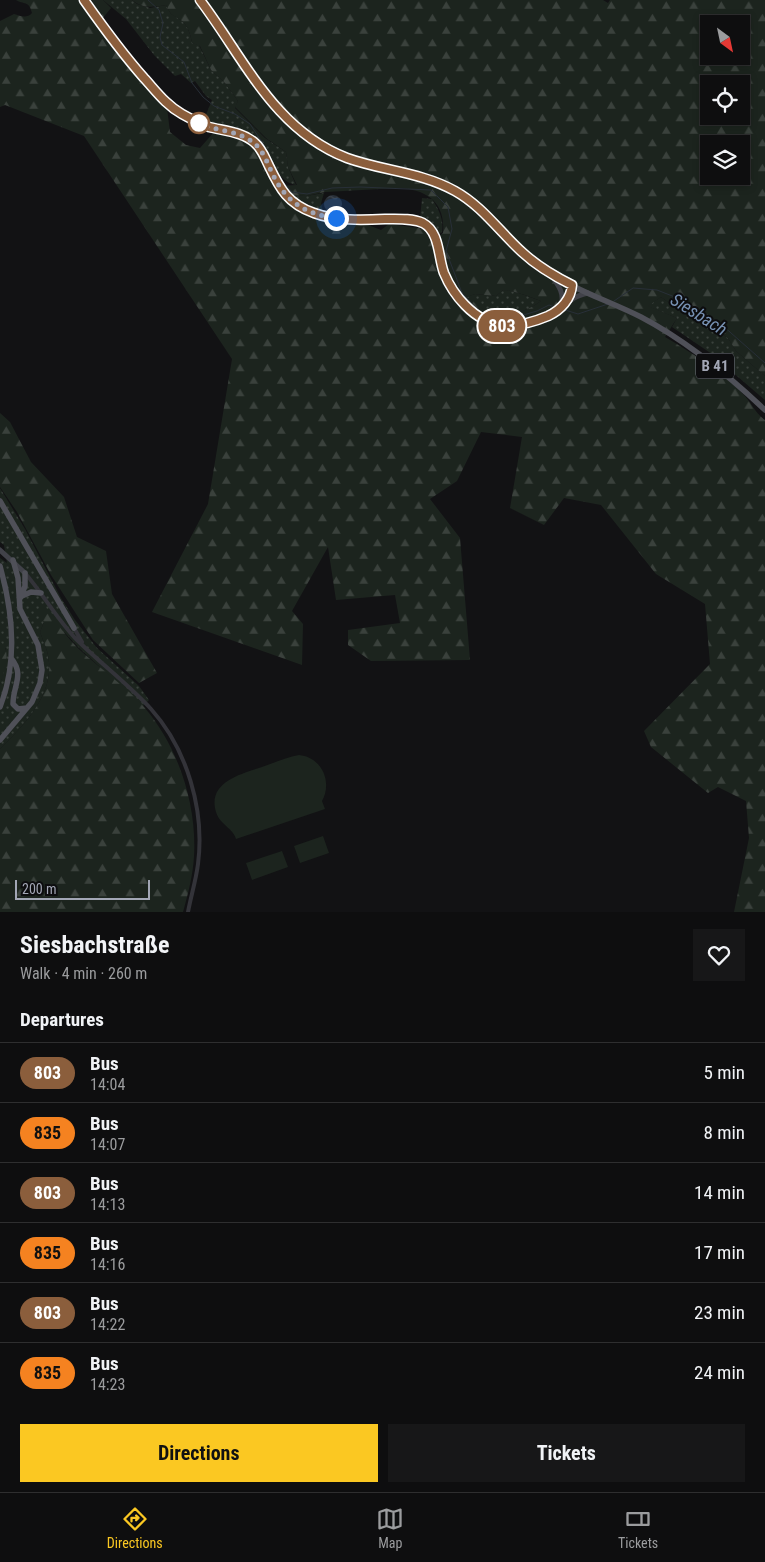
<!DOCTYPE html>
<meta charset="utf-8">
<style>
:root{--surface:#0e0e0f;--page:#171718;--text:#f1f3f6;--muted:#9b9c9e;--line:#2e2e2f;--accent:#fbc822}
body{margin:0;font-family:"Roboto Condensed",sans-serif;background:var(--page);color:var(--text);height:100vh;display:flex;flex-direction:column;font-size:19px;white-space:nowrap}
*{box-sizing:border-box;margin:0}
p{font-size:16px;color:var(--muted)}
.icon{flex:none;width:28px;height:28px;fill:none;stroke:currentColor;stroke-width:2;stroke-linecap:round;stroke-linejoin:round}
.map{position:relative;height:912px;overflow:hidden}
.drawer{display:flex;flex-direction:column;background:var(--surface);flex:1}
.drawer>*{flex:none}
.badge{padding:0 10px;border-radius:16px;font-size:18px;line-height:32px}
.needle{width:32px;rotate:147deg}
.controls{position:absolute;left:700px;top:15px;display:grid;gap:10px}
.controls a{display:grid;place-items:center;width:50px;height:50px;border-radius:0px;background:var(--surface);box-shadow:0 2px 8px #0003,0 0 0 1px var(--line);font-size:25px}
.scale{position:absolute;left:15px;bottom:12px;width:135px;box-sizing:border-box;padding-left:5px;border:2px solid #a2a6b5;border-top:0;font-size:14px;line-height:18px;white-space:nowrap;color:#a2a6b5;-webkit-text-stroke:4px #0d0d0f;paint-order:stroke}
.you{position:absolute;width:25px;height:25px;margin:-12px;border:4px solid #fff;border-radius:50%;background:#1a73e8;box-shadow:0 0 0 8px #1a73e833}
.map>.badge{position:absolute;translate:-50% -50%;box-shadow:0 0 0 2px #fff}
h2{padding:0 20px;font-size:19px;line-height:45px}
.round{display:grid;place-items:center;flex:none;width:52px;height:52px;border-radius:0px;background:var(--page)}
.overview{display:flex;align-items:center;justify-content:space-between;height:85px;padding:0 20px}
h1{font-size:24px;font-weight:700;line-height:38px}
.primary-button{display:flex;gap:10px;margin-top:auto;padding:10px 20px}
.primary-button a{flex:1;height:58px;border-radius:0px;background:var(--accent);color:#111;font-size:20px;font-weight:700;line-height:58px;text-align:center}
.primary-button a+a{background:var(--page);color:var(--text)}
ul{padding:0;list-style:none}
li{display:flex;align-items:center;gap:15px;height:60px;padding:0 20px;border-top:1px solid var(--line)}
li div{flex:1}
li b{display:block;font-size:19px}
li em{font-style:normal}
li .badge{min-width:55px;font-weight:700;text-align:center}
.dock{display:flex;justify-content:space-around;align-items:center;height:70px;border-top:1px solid var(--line);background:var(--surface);font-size:14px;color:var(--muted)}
.dock a{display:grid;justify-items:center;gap:2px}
.dock .current{color:var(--accent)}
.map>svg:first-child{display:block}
.grass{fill:url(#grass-dots)}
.forest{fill:url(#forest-firs);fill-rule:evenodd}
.pitch{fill:#1c241e}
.water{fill:url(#water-ripples)}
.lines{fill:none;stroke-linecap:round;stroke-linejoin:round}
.stream{stroke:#282f38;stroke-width:1}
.street{stroke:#333339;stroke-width:4}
.secondary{stroke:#414249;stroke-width:5}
.primary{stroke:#4f5058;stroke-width:5.5}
.line-casing{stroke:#fff;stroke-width:11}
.line{stroke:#8b5e3c;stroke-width:8}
.walk{stroke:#a2a6b5;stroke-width:5;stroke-dasharray:0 9}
.stop-dot{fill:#fff;stroke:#8b5e3c;stroke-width:2.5}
.labels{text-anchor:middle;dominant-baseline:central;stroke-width:4;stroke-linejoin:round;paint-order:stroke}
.shield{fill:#0d0d0f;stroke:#757883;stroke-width:1}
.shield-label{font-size:15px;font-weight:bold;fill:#a2a6b5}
.water-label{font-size:18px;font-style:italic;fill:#7791b3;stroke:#0d0d0f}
</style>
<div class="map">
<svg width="765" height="912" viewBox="0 0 765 912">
<defs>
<pattern id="grass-dots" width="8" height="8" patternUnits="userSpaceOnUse" patternTransform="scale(1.25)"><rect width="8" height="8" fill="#1c241e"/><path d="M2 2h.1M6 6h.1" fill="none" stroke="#3a413c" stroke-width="1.8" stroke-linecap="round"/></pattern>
<pattern id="forest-firs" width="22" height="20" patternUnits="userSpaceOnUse" patternTransform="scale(1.25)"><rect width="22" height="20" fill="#1c241e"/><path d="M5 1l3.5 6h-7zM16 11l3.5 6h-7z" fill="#3a413c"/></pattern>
<pattern id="water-ripples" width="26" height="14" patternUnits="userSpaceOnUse" patternTransform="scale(1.25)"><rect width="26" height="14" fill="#282f38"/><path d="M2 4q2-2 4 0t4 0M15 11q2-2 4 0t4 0" fill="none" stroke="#444a53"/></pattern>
</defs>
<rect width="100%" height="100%" fill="#121214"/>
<path class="grass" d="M103,0H132L137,4L150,8L166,5C172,18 172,13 182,21C188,26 191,36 192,43L199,45L211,70L225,83L238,101L235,108L265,138L286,152L288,167L296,185C274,181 269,150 252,138C238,128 218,126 203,122L212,100L206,96L195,81L191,83L181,74L175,76L154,55L126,19Z
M324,193L321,203L323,213L293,197L294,195L306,196Z
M422,198L432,199C439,210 444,219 442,232L439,234L432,225L420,219Z
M503,290C517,291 528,297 541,301C526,312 512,315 493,316L466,297L475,294L496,296Z
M661,297L676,308L693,310L711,327L728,338L736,351L765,376V400L709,352L672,327L677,318L647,306Z
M0,488L25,529L61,598L75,620L97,648L139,686L149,700L143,706L80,649L65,633L44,622L40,632C42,638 45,644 47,651C58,691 26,723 0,749V685L5,665L6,649L0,642V558L7,563L4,545L0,542Z"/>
<path class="forest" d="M16,0H103L111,8L98,24L139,77L167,108L170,132L186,145L200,148L214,132L242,138L259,152L277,186L297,185L288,167L286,152L266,138L235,107L238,101L225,83L211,70L200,46L192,43C191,36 188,26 182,21C173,14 172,18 166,5C153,7 143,9 132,0H603L608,3L610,0H765V376L736,351L728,338L711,327L694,310L676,308L661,297L648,306L677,318L665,337C692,353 721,371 743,394C751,402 755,413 765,420V912H734L749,838L746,801L718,787L708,793L651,747L644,731L710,664L705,604L656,574L601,505L564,498L544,525L510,508L522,437L481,432L457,481L430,499L460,538L470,660L371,661L348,645V630L400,623L395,595L336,600L328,547L292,611L303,624L302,665L152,612L208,504L232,359L84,136L5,105L0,107V21L14,14C20,16 27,19 32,13C29,0 24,5 16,0ZM709,24H741V56H709ZM709,84H741V116H709ZM709,144H741V176H709ZM398,188C426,189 446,202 443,233L431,242L425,229L389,224L381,230L363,223L319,218L300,211L291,195L306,196L325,192ZM503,290C516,291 529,297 541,301C526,312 511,315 493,316L467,297L475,294L496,296Z
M0,413L10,422L31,462L64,497L77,537L106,551L112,594L157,673L139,683L93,640L51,575L17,512L0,487Z
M41,606L44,607C56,622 67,638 81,651C101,669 126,687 144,707C178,746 197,804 194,856C193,875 188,894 183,912H0V749C26,723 58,691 47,651C45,644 42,638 40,632L44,622L41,617Z
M0,642C13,649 3,674 0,685Z"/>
<path class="pitch" d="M299,755C321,757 333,781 322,801L325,809L236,839C233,828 220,825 216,812C207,782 241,774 262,767C274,763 287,757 299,755Z
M323,836L329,853L300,863L294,846Z
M282,851L288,867L252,880L246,863Z"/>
<path class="water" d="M324 204a9 9 0 1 1 18 0a9 9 0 1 1-18 0Z"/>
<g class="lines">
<path class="stream" d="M148,0L159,10L163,23L160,37L162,45L184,62L192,83L203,97L214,106L235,114L250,124L262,142L282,181L292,192L307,194L332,188L360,187L431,190L448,207L452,229L446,251L462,293L474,306L487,317L497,319L513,318L537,311L549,305L558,308
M614,301L633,288L657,290L685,301L722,325L765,363
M562,309L578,314L608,304"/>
<path class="street" d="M25,573C43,594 57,619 76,639C100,663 128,684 151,709C187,749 205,810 198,864C196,880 191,896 188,912
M74,628L82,642"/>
<path class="secondary" d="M84,0L114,41L163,100C176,112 192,122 209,127C225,131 242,132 255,143C262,149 265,158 269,166C280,189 289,204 314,213C334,221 358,219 378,219C394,219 413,216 426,225C439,234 439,257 443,271C451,294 473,320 497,325C515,328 541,322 556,312C569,302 571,297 588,293
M551,275C558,285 565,293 561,306
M567,301L572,285
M0,550L25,573"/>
<path class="primary" d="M200,0C234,44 258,100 304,134C351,169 402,164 452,189C489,208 509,246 542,269C572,289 609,301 641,317C687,341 727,374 765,410
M0,501L74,628
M0,566C13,612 18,662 0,707
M22,596L31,592L41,593
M21,597L25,586V573
M11,658C25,675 13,685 13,704L18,709L27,708
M0,740L32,702L40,683L42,670L38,645L20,609L18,578L13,560"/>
</g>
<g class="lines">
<g class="line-casing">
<path id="line" d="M84,0C103,27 122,53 144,78C156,91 166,105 182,114C191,119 200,124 209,127C225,131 243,132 255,143C262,149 265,158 269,166C280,189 288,204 314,213C335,221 363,220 385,219C397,219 412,218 423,223C440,232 438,257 444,273C449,285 456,296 465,305C490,331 517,329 548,316C561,310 571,299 572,285C554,276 537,266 522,252C499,231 482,206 455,191C421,172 383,171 347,158C274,130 244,58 200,0"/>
</g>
<use href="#line" class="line"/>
<path class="walk" d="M199,123C217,132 241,130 256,145C264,152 268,165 273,175C286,202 307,215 336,218"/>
</g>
<circle class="stop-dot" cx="199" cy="123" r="10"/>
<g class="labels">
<rect class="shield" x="696" y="353.5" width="38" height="25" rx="4"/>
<g class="shield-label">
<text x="715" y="366">B 41</text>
</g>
<g class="water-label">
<text transform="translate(699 314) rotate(32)">Siesbach</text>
</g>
</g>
</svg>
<div class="controls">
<a><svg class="needle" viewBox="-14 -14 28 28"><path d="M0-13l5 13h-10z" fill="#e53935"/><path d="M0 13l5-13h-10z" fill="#9b9c9e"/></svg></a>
<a><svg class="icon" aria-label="locate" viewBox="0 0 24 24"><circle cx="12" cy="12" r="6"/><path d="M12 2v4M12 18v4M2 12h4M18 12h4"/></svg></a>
<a><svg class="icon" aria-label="layers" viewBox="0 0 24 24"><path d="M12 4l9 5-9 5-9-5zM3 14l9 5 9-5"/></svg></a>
</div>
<div class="scale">200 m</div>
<div class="you" style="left:336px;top:218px"></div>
<b class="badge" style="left:502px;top:326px;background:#8b5e3c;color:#fff">803</b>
</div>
<section class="drawer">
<div class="overview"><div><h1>Siesbachstraße</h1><p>Walk · 4 min · 260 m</p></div><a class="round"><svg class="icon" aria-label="heart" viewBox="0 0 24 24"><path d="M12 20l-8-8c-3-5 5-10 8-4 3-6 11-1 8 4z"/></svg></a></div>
<h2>Departures</h2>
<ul>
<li><span class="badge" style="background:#8b5e3c;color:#fff">803</span><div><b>Bus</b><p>14:04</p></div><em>5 min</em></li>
<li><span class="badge" style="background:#f58220;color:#111">835</span><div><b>Bus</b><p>14:07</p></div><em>8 min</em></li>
<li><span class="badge" style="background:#8b5e3c;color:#fff">803</span><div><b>Bus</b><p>14:13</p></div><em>14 min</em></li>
<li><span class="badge" style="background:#f58220;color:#111">835</span><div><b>Bus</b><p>14:16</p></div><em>17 min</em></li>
<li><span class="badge" style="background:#8b5e3c;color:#fff">803</span><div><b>Bus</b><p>14:22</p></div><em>23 min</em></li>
<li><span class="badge" style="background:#f58220;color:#111">835</span><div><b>Bus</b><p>14:23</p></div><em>24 min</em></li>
</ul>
<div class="primary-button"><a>Directions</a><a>Tickets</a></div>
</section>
<nav class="dock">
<a class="current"><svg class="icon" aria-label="directions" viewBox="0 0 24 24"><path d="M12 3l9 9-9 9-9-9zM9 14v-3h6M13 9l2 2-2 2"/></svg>Directions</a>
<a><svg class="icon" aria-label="map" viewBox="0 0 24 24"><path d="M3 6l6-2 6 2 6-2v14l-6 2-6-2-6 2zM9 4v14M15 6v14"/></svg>Map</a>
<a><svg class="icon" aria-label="tickets" viewBox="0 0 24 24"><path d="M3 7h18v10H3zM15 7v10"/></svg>Tickets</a>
</nav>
